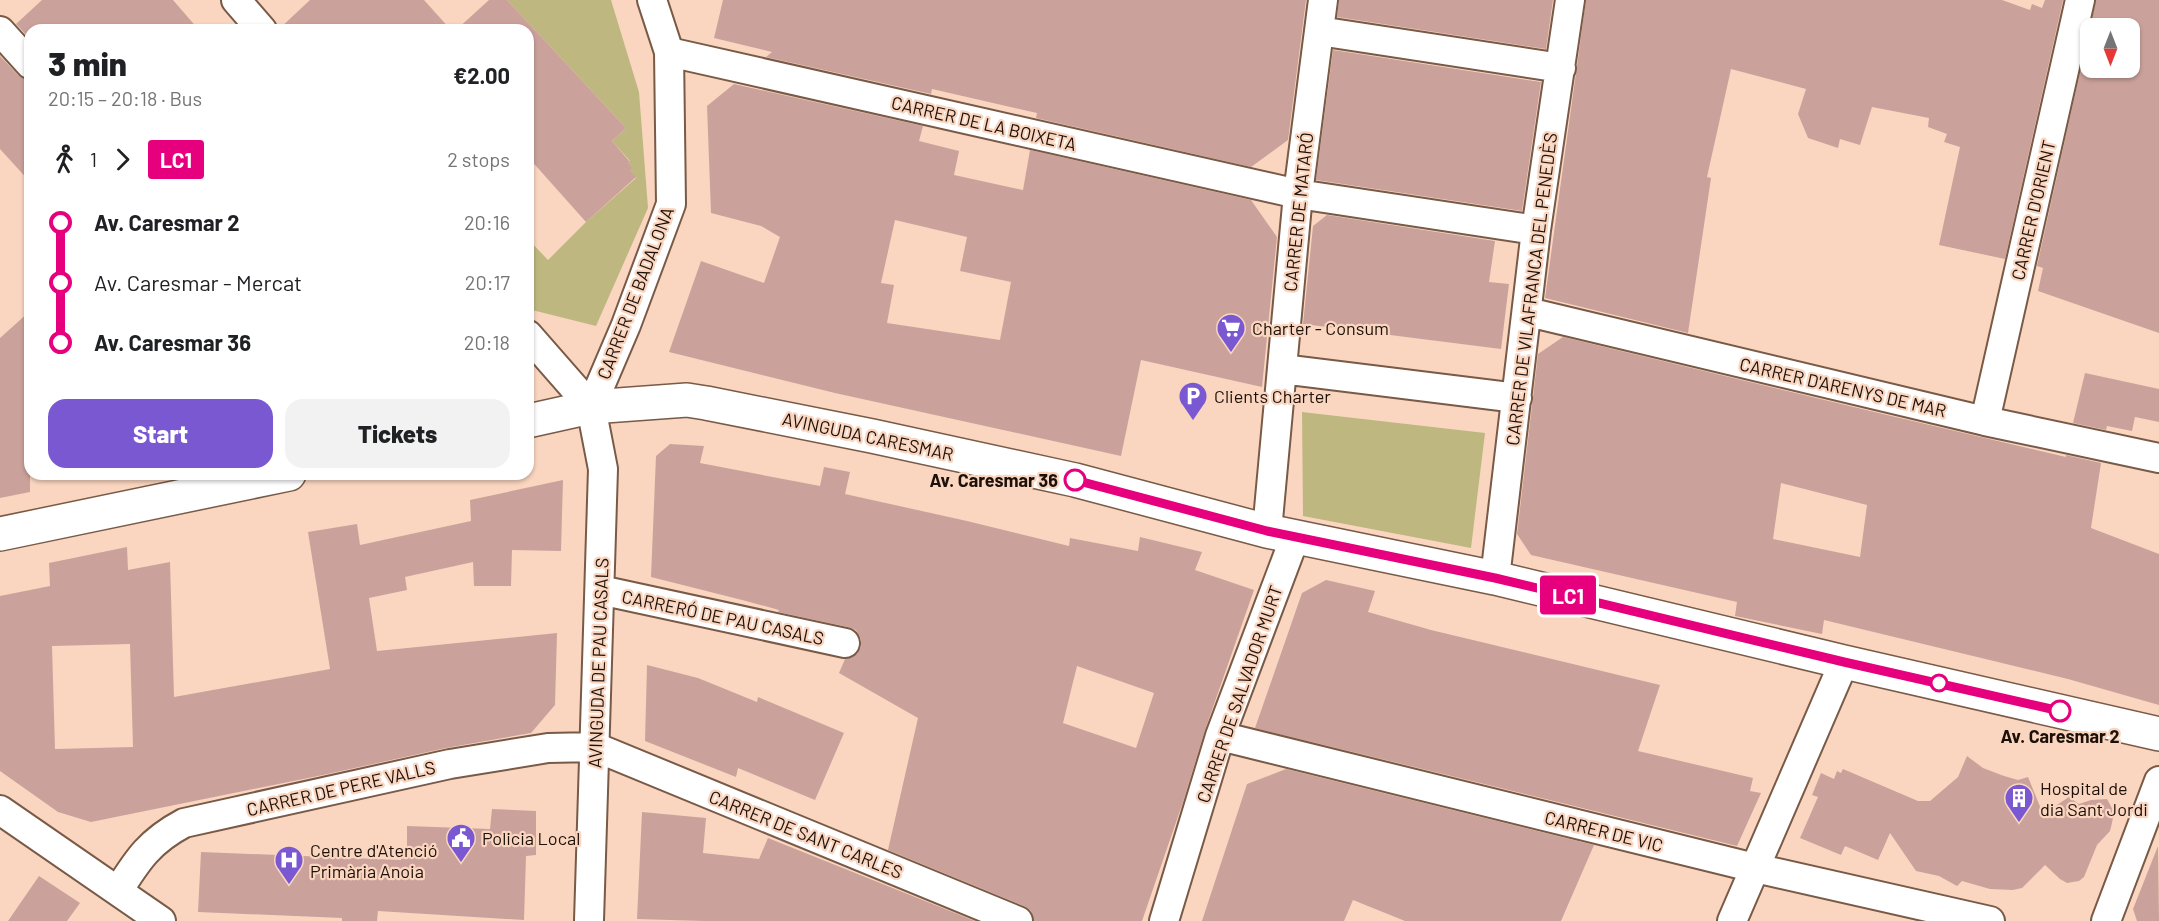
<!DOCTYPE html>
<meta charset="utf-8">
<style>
:root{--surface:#fff;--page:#f2f2f2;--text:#202124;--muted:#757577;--accent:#7a58d2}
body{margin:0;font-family:Barlow,sans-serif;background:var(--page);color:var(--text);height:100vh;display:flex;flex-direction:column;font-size:22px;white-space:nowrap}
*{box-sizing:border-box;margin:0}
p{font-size:20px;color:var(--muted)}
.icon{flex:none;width:33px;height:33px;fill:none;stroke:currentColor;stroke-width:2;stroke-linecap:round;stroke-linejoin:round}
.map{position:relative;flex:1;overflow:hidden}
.drawer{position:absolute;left:24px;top:24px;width:510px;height:456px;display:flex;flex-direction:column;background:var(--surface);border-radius:18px;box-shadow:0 2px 4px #0004}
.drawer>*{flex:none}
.badge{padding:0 12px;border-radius:4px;font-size:21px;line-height:39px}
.needle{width:39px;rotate:180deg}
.fabs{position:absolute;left:2080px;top:18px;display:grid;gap:12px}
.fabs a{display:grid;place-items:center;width:60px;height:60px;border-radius:12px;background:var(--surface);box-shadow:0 2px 4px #0004;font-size:30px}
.map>.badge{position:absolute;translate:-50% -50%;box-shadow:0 0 0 3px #fff}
.legs{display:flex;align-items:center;gap:9px;height:66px;padding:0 24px;font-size:20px}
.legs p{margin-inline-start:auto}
.summary{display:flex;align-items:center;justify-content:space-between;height:102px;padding:0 24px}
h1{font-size:33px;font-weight:800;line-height:45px}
.action{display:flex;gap:12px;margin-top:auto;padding:12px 24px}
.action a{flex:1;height:69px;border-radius:18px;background:var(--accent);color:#fff;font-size:24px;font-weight:800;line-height:69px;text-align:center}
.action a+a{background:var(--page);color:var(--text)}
ul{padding:0 24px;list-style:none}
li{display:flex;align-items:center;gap:21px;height:60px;font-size:22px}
li i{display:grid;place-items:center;width:9px;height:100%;margin:0 8px;background:currentColor}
li i::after{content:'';width:15px;height:15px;margin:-8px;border:4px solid;border-radius:50%;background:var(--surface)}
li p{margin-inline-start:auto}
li:first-child i{background:linear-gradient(#0000 50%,currentColor 0)}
li:last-child i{background:linear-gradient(currentColor 50%,#0000 0)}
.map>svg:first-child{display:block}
.green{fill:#beb880}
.building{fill:#cba29b;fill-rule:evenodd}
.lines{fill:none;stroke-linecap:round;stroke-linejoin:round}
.minor-casing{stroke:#785a47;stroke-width:32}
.tertiary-casing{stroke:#785a47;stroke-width:36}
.minor{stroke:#fff;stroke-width:28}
.tertiary{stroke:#fff;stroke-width:33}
.line-1-casing{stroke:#fff;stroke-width:14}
.line-1{stroke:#e6007e;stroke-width:9}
.stop-1-dot{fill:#fff;stroke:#e6007e;stroke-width:3}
.labels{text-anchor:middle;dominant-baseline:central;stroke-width:4.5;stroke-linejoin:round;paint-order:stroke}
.street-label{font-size:18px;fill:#1c1008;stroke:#fad6c0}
.poi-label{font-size:18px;fill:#1c1008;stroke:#fad6c0;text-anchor:start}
.stop-label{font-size:18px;font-weight:bold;fill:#1c1008;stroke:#fad6c0;text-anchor:end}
</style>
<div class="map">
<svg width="2159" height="921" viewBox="0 0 2159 921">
<rect width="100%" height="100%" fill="#fad6c0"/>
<path class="green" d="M507,0H611L639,92L648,208L596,326L532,310L528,306V239L548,260L586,222L636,178L630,170L628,163L630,161L612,141L626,128Z
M1302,412L1485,433L1471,548L1303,516Z"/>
<path class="building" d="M42,0H173L199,30H30V39L16,24Z
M310,0H424L451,30H278Z
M489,0H507L626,128L612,141L630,162L628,163L632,168L630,170L636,177L586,222L528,157V30H456Z
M723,0H1306L1288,140L1251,167L1036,118L1037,113L932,89L931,94L766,57L772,52L714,38Z
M1339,0H1553L1546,49L1337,17Z
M1586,0H2002L2030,10L2032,4L2042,8L2045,0H2063L2005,259L1939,245L1960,147L1944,142L1947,134L1928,127L1929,118L1872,107L1860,145L1840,139L1838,148L1808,138L1798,114L1806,89L1731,69L1707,177L1711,178L1688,333L1545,298Z
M2096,0H2159V333L2038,291L2043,268L2037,266ZM2091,28H2130V68H2091Z
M1333,50L1541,82L1522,211L1316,180Z
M0,56L18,75L30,80V182L0,149Z
M734,84L923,126L919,141L959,151L954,175L1023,190L1030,150L1251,200L1277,237L1262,387L1141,360L1121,456L835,393L669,352L701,261L764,283L780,237L761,226L711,213L707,106ZM895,220L967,237L960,271L1011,282L1000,340L887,323L894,285L881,283Z
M1327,215L1495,241L1489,282L1509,284L1501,349L1303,324L1313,226Z
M30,311V492L0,498V338Z
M1563,337L1883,414L2066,457V455L2101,463L2091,528L2159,554V705L2068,679L1824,620L1822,634L1735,616L1737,602L1531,555L1517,534L1538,354ZM1781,483L1867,505L1860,557L1773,539Z
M2085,373L2159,389V422L2135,417L2132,431L2107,426L2106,430L2073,423Z
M670,444L704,446L700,463L820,486L824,467L850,472L845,494L967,521L1069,546L1070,538L1138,551L1140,537L1202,552L1195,570L1254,590L1205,730L1183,802L1142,921H1034L1031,911L1024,906L888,850L918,718L839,673L845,659L857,654L861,647V639L856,630L848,627L778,612L779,610L746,601L651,577L656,456ZM1077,666L1154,693L1136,748L1063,723Z
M563,480L561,551L512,550L511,586H474L473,562L405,577L407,590L369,598L377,651L557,633L555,705L531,733L446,748L323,775L91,822L58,812L0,771V596L50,586L49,563L127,547L128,570L170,562L174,697L330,669L308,532L357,524L360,545L471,521L470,500ZM130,644L133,747L55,749L52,646Z
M1326,580L1375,591L1368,612L1431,630L1660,685L1638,751L1753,778L1750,791L1761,793L1737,846L1255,728L1302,593Z
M647,665L698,678L757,702L758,697L844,733L815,800L738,768L736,777L645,741Z
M1967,756L1983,768L2004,776L2018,780L2028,777L2043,814L2069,797L2079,804L2091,800L2107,799L2114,812L2112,823L2110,831L2097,845L2084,877L2079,881L2067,883L2060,879L2045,865L2022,888L2013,890L1990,889L1962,881L1957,886L1939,876L1916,871L1890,833L1878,860L1845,846L1841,855L1800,838L1818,797L1812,795L1821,773L1834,779L1837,771L1841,773L1843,769L1918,801H1930L1958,777Z
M1286,769L1594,845L1561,921H1405L1353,900L1344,921H1202L1247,784Z
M492,809L536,811V855L526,856L524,920L378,911L377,921H342V918L198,912L201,852L401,860V858L407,859V826L490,829Z
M642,812L706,818L703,853L759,859L768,838L975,921H703L637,919Z
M2158,846L2159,921H2137L2133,909Z
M39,876L80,903L67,921H8Z"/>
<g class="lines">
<g class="minor-casing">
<path id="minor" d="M236,0L262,30
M0,31L30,64
M1319,31L1561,68
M669,52L1298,194L1536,230
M1528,312L1985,421L2159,458
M528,335L591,407L603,469L589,921
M1282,369L1517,398
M591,407L626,325L671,204L669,52L652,0
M1985,421L2080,0
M1267,531L1298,194L1323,0
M1495,578L1536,230L1570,0
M600,590L845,643
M1220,736L1755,868L1990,921
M0,810L161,921
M118,891C138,859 150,841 184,823L450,764L548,748L595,747L1018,921
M1164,921L1220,736L1295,537
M1732,921L1844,662
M2106,921L2159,781"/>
</g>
<g class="tertiary-casing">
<path id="tertiary" d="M528,421L591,407L687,400L706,403L872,436L1075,480L1267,531L1495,578L1844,662L2159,734
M0,534L289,474"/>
</g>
<use href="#minor" class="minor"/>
<use href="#tertiary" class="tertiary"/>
</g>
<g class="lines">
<g class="line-1-casing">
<path id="line-1" d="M1075,480L1267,531L1495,578L1844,662L2060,711"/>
</g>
<use href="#line-1" class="line-1"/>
</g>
<defs>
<g id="supermarket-pin" transform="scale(1.5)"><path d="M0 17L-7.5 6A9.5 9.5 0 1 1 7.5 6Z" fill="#7a58d2" stroke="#fad6c0"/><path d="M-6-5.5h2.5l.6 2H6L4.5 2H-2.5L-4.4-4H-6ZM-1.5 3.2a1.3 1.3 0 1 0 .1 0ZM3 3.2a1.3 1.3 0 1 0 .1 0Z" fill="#fff"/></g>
<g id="parking-pin" transform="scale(1.5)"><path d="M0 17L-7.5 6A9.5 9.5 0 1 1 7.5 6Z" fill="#7a58d2" stroke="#fad6c0"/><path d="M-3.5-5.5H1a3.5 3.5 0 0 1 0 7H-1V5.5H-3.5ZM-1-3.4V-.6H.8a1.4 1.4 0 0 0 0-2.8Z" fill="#fff"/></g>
<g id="building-pin" transform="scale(1.5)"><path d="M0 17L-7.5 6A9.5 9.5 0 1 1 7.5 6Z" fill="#7a58d2" stroke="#fad6c0"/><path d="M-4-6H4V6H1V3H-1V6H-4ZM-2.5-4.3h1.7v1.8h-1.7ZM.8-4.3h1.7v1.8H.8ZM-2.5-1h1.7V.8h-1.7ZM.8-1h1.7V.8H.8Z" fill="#fff"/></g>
<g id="civic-pin" transform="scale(1.5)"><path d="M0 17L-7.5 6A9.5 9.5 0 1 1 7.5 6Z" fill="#7a58d2" stroke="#fad6c0"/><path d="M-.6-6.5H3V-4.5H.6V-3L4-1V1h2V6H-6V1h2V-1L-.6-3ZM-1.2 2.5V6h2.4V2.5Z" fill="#fff"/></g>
<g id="hospital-pin" transform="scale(1.5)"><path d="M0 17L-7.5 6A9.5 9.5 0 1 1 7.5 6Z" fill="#7a58d2" stroke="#fad6c0"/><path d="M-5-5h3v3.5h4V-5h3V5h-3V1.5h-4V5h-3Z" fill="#fff"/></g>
</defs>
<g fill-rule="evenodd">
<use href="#supermarket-pin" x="1231" y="328"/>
<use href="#parking-pin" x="1193" y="396"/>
<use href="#building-pin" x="2019" y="798"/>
<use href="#civic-pin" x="461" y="838"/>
<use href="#hospital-pin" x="289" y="860"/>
</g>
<g class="stop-1-dot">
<circle cx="1075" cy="480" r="10"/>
<circle cx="1939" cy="683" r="8"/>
<circle cx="2060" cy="711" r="10"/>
</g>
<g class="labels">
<g class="street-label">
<text transform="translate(984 123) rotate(13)">CARRER DE LA BOIXETA</text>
<text transform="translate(2033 210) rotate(-77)">CARRER D'ORIENT</text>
<text transform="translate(1298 212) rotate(-84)">CARRER DE MATARÓ</text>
<text transform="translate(1531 289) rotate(-83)">CARRER DE VILAFRANCA DEL PENEDÈS</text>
<text transform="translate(635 293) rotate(-69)">CARRER DE BADALONA</text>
<text transform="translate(1843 387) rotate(13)">CARRER D'ARENYS DE MAR</text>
<text transform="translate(868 436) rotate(12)">AVINGUDA CARESMAR</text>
<text transform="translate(723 617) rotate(12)">CARRERÓ DE PAU CASALS</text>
<text transform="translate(598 663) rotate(-88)">AVINGUDA DE PAU CASALS</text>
<text transform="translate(1239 694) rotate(-71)">CARRER DE SALVADOR MURT</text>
<text transform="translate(341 788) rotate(-13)">CARRER DE PERE VALLS</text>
<text transform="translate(1604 831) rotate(14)">CARRER DE VIC</text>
<text transform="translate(806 834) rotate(22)">CARRER DE SANT CARLES</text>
</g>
<g class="poi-label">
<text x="1252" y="328">Charter - Consum</text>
<text x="1214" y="396">Clients Charter</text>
<text x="2040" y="788">Hospital de<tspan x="2040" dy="21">dia Sant Jordi</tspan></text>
<text x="482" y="838">Policia Local</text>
<text x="310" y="850">Centre d'Atenció<tspan x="310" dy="21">Primària Anoia</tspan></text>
</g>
<g class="stop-label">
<text x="1058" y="480">Av. Caresmar 36</text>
<text x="2060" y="736" text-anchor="middle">Av. Caresmar 2</text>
</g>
</g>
</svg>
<div class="fabs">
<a><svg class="needle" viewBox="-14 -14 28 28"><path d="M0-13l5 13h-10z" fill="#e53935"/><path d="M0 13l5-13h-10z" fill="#757577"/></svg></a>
</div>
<b class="badge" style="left:1568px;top:595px;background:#e6007e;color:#fff">LC1</b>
<section class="drawer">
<div class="summary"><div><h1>3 min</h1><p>20:15 – 20:18 · Bus</p></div><b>€2.00</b></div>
<div class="legs"><svg class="icon" aria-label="walk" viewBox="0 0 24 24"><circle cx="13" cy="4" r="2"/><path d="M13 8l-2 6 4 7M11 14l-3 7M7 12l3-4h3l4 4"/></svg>1<svg class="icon" aria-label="forward" viewBox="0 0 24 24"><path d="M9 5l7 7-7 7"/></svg><b class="badge" style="background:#e6007e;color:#fff">LC1</b><p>2 stops</p></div>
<ul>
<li><i style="color:#e6007e"></i><b>Av. Caresmar 2</b><p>20:16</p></li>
<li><i style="color:#e6007e"></i><span>Av. Caresmar - Mercat</span><p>20:17</p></li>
<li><i style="color:#e6007e"></i><b>Av. Caresmar 36</b><p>20:18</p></li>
</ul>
<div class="action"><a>Start</a><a>Tickets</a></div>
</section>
</div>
